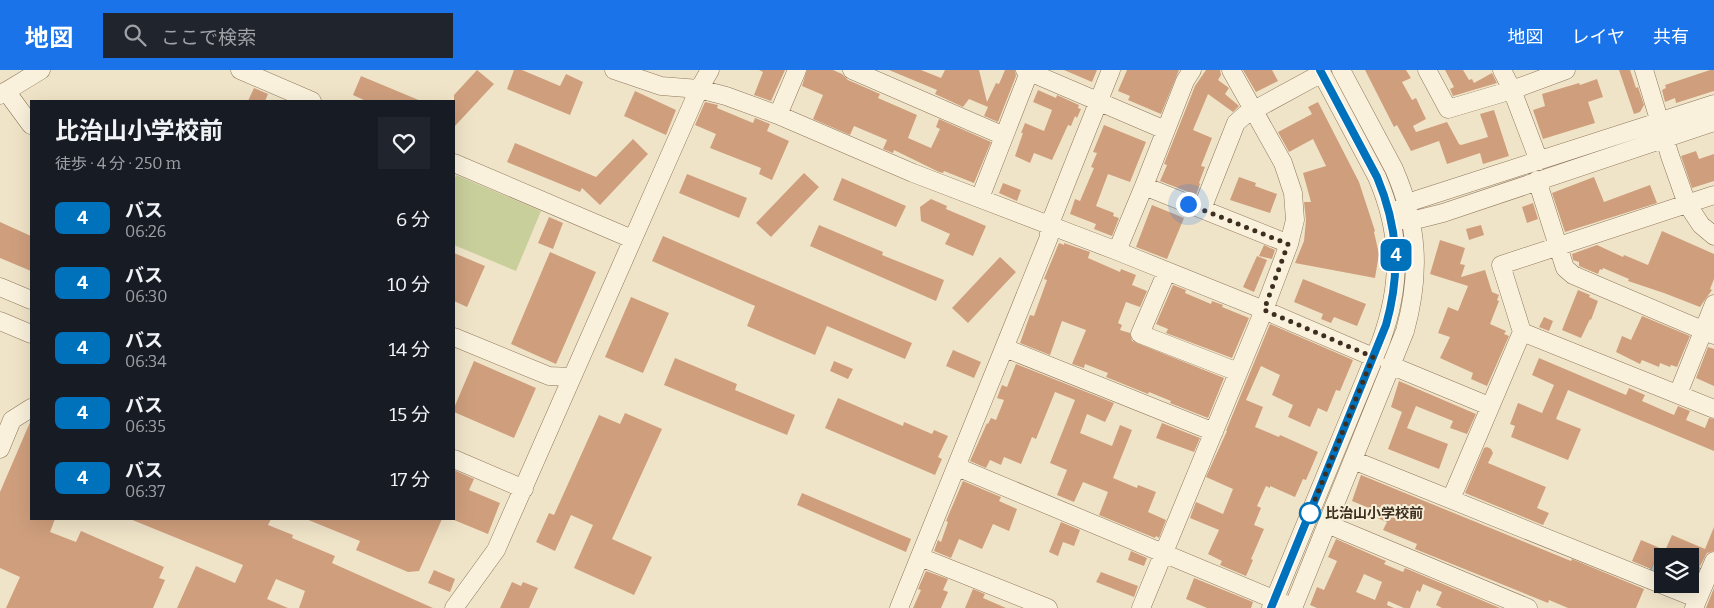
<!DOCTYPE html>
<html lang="ja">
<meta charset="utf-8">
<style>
:root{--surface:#171b24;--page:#20242c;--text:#f1f3f6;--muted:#9ea1a6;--accent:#1a73e8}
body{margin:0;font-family:Bitter,"Noto Sans JP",serif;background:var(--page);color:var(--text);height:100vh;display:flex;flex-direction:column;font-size:19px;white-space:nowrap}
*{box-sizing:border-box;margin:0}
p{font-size:16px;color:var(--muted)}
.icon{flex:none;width:28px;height:28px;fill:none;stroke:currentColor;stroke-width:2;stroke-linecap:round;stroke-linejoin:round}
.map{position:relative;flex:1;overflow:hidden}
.panel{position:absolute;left:30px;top:30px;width:425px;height:420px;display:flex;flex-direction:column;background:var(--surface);border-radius:0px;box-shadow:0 5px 20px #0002}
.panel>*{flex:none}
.badge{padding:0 10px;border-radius:8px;font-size:18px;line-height:32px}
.fabs{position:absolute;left:1654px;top:478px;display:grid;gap:10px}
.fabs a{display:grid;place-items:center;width:45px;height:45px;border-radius:0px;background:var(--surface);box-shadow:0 5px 20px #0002;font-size:25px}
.you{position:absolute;width:25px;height:25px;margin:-12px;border:4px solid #fff;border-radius:50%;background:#1a73e8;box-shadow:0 0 0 8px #1a73e833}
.map>.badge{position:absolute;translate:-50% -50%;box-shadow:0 0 0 2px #fff}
.round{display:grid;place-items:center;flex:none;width:52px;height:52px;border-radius:0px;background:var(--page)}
.head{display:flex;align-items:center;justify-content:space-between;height:85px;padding:0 25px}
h1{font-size:24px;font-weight:700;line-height:38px}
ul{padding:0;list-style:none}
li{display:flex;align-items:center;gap:15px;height:65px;padding:0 25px}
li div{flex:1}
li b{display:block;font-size:19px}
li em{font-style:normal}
li .badge{min-width:55px;font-weight:700;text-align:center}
header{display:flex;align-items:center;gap:30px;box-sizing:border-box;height:70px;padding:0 25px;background:var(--accent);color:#fff}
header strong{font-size:24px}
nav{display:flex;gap:28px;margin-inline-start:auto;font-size:18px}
.search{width:350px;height:45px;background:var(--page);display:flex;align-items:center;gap:12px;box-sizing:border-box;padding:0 18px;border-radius:0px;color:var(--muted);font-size:19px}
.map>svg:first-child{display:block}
.green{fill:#c9cf9b}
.water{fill:#a9c4bc;stroke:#6f938a}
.building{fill:#cf9f7d;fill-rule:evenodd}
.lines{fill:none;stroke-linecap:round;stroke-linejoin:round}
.minor-casing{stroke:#8d765c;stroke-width:19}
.minor{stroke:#faf1dc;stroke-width:18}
.line-casing{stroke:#fff;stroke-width:11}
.line{stroke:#0072bc;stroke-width:8}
.walk{stroke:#3d2e20;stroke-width:5;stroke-dasharray:0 9}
.stop-dot{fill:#fff;stroke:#0072bc;stroke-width:2.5}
.labels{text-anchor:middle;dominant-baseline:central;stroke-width:4;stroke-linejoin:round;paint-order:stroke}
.stop-label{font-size:14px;font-weight:bold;fill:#3d2e20;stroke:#f7eed8;text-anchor:start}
</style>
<header>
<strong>地図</strong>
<div class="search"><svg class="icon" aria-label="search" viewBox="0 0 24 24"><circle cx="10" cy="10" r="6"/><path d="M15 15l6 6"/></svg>ここで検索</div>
<nav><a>地図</a><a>レイヤ</a><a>共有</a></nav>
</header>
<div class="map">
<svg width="1714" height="538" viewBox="0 0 1714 538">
<rect width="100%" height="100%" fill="#f0e4c8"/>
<path class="green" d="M456,105L541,141L516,201L454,175V111Z"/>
<path class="water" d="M1659,481L1672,486H1662V506L1650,501Z
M1690,494L1702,499L1694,519L1682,514H1690Z"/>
<path class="building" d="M477,0L494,14L454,57V25Z
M514,0H522L560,16L566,4L583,12L570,45L507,19Z
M759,0H785L771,31L754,25L763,2Z
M807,0H833L842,4L848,10L880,24L878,28L917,45L908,68L931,78L940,59L936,57L939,49L991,72L974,113L944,101L943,103L939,102L894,80L893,83L883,79L887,70L854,56L850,65L813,49L823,25L802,16Z
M889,0H921L941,8L945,0H979L987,32L996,13L999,14L1005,0H1015L1016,6L998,52L984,46L988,37L969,29L963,37L935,24L937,20Z
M1064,0H1097L1092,12Z
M1127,0H1179L1161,44L1128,30L1130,26L1118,21Z
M1206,0H1220L1221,5L1218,10L1229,18L1225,24L1239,36L1233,42L1208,24L1193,60L1212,68L1201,96L1205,97L1199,113L1200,114L1196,125L1160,111L1167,95L1164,94L1195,16Z
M1243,0H1272L1278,11L1256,22Z
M1365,0H1406L1411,8L1402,12L1412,30L1416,28L1426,49L1413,56L1416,62L1447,52L1459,74L1461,75L1488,67L1480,44L1494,40L1509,86L1483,94L1480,83L1447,94L1439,71L1411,81L1397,55L1394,57Z
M1445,0H1463L1469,10L1472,9L1474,13L1492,3L1497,13L1453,26L1450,19L1454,17Z
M1619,0H1630L1636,18L1638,17L1644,35L1640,42L1634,44Z
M1710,0H1714V21L1676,33L1675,28L1665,32L1662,20L1666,18L1665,15Z
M361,6L421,31H366L353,25Z
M1597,9L1603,27L1588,32L1595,53L1543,69L1533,40L1545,36L1542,24L1579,13L1580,15Z
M254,18L268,24L265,31H248Z
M1038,20L1056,28L1057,25L1079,35L1078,38L1081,39L1077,48L1075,46L1071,56L1068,55L1052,90L1034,83L1030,93L1015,86L1023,63H1021L1025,53L1044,61L1052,40L1033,32Z
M635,21L676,40L666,65L624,46Z
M705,32L718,35L717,38L753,53L755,48L770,54L767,61L789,71L772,110L759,104L761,98L710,78L716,64L695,55Z
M1318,32L1359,112L1375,161L1374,162L1379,184L1375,208L1295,193L1304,171L1306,150L1304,132H1311L1303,103L1326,96L1313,69L1289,82L1278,62L1312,44L1308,37Z
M1104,55L1146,72L1130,112L1108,104L1096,136L1114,143L1113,146L1119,148L1112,166L1094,159L1096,154L1070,144L1075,129L1080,131L1094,98L1091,97L1097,83L1093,82Z
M633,69L648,84L600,135L582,118L580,122L507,92L515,73L596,107Z
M1696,81L1699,89L1714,84V111L1692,118L1681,86Z
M804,103L819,117L771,167L756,153Z
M687,104L747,128L739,148L679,123Z
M1239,107L1256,113L1255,116L1277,124L1270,143L1230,130Z
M1594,107L1604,132L1650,115L1657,133L1565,162L1552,123Z
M842,108L906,136L896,157L833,130Z
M1003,113L1021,120L1017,131L999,123Z
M931,129L947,136L946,139L986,156L973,186L945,174L950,164L921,151L920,137Z
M1533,133L1538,149L1527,153L1522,137Z
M1152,135L1184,148L1167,189L1136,177Z
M549,147L563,153L553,179L538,173Z
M0,152L31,166V201L0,188Z
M819,155L883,182L882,185L944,210L936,231L810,176Z
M1481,155L1484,165L1469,170L1466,159Z
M1662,161L1714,184V209L1710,219L1712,220L1700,237L1664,223L1628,211L1629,209L1603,198L1602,200L1600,199L1598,204L1579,196V192L1573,190L1572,184L1597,175L1623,187L1624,185L1648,195Z
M663,166L912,273L905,289L827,256L815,285L747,256L755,236L652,191Z
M1440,170L1465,178L1460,194L1465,195L1461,207L1485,200L1492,222L1499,225L1497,230L1499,231L1490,254L1506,261L1504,264L1509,266L1487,316L1471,309L1473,303L1440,288L1450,267L1438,263L1448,237L1458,241L1468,216L1430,204Z
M1059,173L1064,175V173L1090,182L1088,188L1120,202L1121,199L1136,205L1132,215L1147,221L1140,237L1126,232L1118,253L1122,255L1120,260L1130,263L1132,271L1224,308L1208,348L1170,333L1171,331L1149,322L1148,324L1106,307L1108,303L1085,294L1084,298L1072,294L1086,260L1062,251L1050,285L1020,273L1030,245L1034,246L1047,210L1044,209Z
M1264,175L1275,180L1272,189L1259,186Z
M550,182L596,202L556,294L511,274Z
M454,183L485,196L467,237L454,231Z
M1257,186L1267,190L1254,222L1243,217Z
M1000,187L1016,202L968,253L952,238Z
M1303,209L1366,234L1357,256L1334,247L1331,253L1321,249L1323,244L1294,232Z
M1173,215L1186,220L1185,223L1211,234L1212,231L1223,235L1222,237L1249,248L1232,288L1166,263L1168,259L1156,254Z
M1578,220L1590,225L1589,227L1598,231L1591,250L1590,249L1581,268L1562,260Z
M631,227L669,243L643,303L605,287Z
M1642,246L1690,266L1677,297L1671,295L1670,297L1660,293L1659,297L1642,290L1640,294L1616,282L1622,266L1631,270Z
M1544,247L1553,251L1549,261L1539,257Z
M1270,254L1353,290L1340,321L1336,320L1327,342L1318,338L1310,357L1288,347L1293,335L1272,325L1280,305L1261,296L1246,330L1263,337L1255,357L1279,367L1280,365L1318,382L1306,410L1303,409L1295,427L1270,416V418L1266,416L1257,436L1261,438L1254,455L1264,459L1251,489L1253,490L1246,506L1220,495L1222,491L1208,484L1219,460L1190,448L1196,432L1223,444L1233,419L1206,407L1227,361H1226Z
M1708,277L1714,279V316L1696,308Z
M953,280L981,292L974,308L946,296Z
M675,288L737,314L735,320L795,345L787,365L664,315Z
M1539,288L1626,325L1629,318L1645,325L1642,331L1674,345L1678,336L1690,341L1686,350L1705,358L1709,348L1714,349V381L1568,320L1556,349L1581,359L1568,390L1511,367L1515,356L1510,354L1518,333L1542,343L1554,315L1532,305Z
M474,291L536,318L514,368L454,342V338Z
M834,291L853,299L848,309L830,301Z
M1016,294L1114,333L1105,352L1087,344L1080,363L1112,376L1120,355L1132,360L1113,408L1137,418L1138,415L1156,422L1148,442L1166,450L1159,468L1156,466L1155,468L1099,445L1108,422L1083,412L1074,432L1057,425L1067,400L1050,393L1075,330L1055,322L1036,369L1032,367L1021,394L1004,387L1001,395L990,390L986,398L970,391L987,353L988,354L991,348L996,350L1004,330L997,328L1002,315L1007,317Z
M1399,311L1476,344L1467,364L1450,358L1453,351L1416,336L1407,358L1448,374L1439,399L1388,379L1402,342L1391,337Z
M838,328L903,356L904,352L932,364L934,360L948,366L938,387L942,389L935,405L825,358Z
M625,343L662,359L612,469L652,487L634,525L574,498L593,455L571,445L555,481L536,472L549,443L554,445L599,345L620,354Z
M31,350V449H55L50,462L76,472L81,461L164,497L159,508L165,510L153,538H6L20,507L0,498V422Z
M1162,353L1200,368L1194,382L1156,368Z
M1487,377L1491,379L1493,383L1488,393L1546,417L1537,438L1549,443L1543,455L1465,423L1484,378Z
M454,400L474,409L469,420L500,433L488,464L454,450Z
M1361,405L1571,491L1572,489L1644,519L1636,538H1568L1549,530L1548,533L1415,479L1417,474L1383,460L1387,452L1372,446L1374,440L1352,431Z
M963,411L1001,427L999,431L1017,439L1009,461L993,454L982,479L959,469L951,488L934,481L938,470L941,472L948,452L946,451Z
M802,423L911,469L906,482L797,435Z
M130,449H271L268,455L293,465L292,468L335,486L332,493L433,538H299L305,521L276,509L267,529L288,538H177L196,496L235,513L243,495Z
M306,449H442L419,501L408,502L356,480L360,471Z
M1061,452L1080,460L1074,476L1063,472L1058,486L1049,482Z
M1714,457V481L1707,483L1699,498L1690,494V486H1672L1664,483L1672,465L1705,479Z
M1336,469L1386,491L1384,494L1403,502L1405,498L1500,538H1442L1436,535L1442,522L1423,514L1420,522L1417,520L1410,538H1404L1388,531L1387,535L1394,538H1317L1310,535L1317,517L1324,520L1337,491L1328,487ZM1364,504L1382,512L1375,530L1356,522Z
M1641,470L1660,478L1651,499L1632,491Z
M1131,481L1147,488L1144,496L1128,490Z
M434,500L455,509L450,522L428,513Z
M926,501L948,509L943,520L948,522L941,538H913L921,520L918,519Z
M1101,502L1138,516L1134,527L1096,512Z
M1194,508L1253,532L1251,538H1207L1186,529Z
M512,512L521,516L523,512L538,518L529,538H500Z
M1714,518V538H1706Z
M973,519L985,524L983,528L1006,538H965Z"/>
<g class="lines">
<g class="minor-casing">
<path id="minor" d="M240,0L312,31
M614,0L661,16L699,19L726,26L778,45L913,103L1117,181L1264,240L1373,287
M852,0L1004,66
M1025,0L1165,60
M1427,0L1448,39L1512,20L1566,0
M1502,0L1512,20L1539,91
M1644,0L1670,86L1687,134L1701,155L1714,166
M6,21L31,55
M0,25L41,0
M778,45L797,0
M454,93L632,169
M1537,110L1565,198L1573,205L1714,265
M1144,116L1289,174
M980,128L1030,0
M1202,139L1236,53L1245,45L1322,3
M1399,140L1407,133L1714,34
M1401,149L1411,151L1443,143L1714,52
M1117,181L1144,116L1185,11L1192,0
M1167,201L1140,264L1238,302
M0,217L31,230
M0,251L31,264
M1522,262L1714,339
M454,267L549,306L572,307
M1005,278L1214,362
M1390,295L1489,336
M1678,324L1714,234
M0,379L12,350L31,338
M454,389L524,419
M1353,390L1698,529
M957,397L1285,534
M1451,429L1522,262L1501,195L1714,125
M1327,454L1528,538
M920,487L1048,538
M454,538L496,480L699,19L710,0
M899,538L1049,167V156L1111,0
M1141,538L1264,240L1289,174L1295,150L1293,123L1283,93L1231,0
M1271,538L1381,271C1402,213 1401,163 1377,107L1320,0
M1293,538L1405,261C1421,203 1418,154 1394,99L1341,0
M1694,538L1714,491"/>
</g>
<use href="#minor" class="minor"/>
</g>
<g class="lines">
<g class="line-casing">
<path id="line" d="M1271,538L1386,255C1401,202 1398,157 1377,107L1320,0"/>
</g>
<use href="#line" class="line"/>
<path class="walk" d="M1188,134L1288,174L1264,240L1373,287L1308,447L1310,443"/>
</g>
<circle class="stop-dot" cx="1310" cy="443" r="10"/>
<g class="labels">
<g class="stop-label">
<text x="1325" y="443">比治山小学校前</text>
</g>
</g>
</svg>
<div class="fabs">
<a><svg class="icon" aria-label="layers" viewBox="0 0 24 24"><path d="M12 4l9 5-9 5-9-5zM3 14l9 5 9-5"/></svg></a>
</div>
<div class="you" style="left:1188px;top:134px"></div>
<b class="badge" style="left:1396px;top:185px;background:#0072bc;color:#fff">4</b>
<section class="panel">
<div class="head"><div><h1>比治山小学校前</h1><p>徒歩 · 4 分 · 250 m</p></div><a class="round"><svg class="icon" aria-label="heart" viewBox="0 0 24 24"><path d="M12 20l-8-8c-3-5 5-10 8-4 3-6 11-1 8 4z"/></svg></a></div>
<ul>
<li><span class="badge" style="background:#0072bc;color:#fff">4</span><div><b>バス</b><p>06:26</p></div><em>6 分</em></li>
<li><span class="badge" style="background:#0072bc;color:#fff">4</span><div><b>バス</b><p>06:30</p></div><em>10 分</em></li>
<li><span class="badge" style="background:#0072bc;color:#fff">4</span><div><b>バス</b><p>06:34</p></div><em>14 分</em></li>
<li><span class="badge" style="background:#0072bc;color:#fff">4</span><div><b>バス</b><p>06:35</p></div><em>15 分</em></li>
<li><span class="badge" style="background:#0072bc;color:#fff">4</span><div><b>バス</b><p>06:37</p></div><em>17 分</em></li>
</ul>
</section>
</div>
